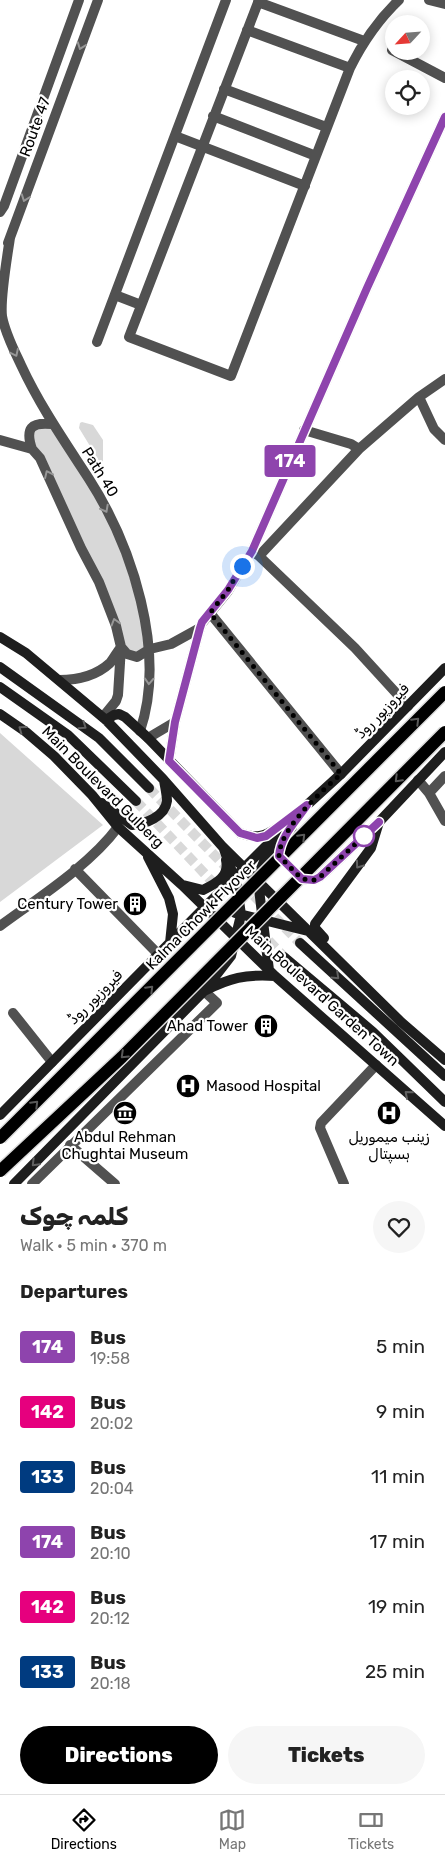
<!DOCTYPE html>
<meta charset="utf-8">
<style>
:root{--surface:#fff;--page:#f6f6f6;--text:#222;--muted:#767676;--line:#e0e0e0;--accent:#000}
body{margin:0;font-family:Rubik,"Noto Sans Arabic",sans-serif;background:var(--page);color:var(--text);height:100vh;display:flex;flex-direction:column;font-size:19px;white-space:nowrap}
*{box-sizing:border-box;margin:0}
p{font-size:16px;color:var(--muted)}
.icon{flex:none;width:28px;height:28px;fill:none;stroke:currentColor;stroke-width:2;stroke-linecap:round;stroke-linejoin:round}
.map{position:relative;height:1184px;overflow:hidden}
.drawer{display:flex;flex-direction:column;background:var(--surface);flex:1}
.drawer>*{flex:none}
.badge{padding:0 10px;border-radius:4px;font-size:18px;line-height:32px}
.needle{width:32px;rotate:244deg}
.fabs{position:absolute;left:385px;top:15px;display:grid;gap:10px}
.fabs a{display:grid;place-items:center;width:45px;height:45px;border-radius:50%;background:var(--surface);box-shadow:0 2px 12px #0003;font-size:25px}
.you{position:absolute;width:25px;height:25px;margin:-12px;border:4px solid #fff;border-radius:50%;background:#1a73e8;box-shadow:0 0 0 8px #1a73e833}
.map>.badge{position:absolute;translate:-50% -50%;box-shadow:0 0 0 2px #fff}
h2{padding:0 20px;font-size:19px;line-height:45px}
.round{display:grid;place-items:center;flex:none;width:52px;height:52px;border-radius:26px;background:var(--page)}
.head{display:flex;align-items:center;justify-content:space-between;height:85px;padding:0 20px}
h1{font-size:24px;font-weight:800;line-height:38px}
.button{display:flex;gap:10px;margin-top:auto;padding:10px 20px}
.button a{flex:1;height:58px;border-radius:30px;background:var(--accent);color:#fff;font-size:20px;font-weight:800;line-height:58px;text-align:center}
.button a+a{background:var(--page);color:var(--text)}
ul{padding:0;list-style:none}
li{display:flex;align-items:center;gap:15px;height:65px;padding:0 20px}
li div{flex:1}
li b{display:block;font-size:19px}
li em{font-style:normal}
li .badge{min-width:55px;font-weight:700;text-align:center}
.dock{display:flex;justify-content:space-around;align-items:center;height:70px;border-top:1px solid var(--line);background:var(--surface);font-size:14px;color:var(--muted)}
.dock a{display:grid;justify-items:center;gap:2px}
.dock .on{color:var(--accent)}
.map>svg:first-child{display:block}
.green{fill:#d8d8d8}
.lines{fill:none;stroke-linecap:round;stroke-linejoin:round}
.secondary-tunnel{stroke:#d9d9d9;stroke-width:10;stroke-dasharray:10 5;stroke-linecap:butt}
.minor{stroke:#515151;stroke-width:10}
.tertiary{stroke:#515151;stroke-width:10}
.secondary{stroke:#1e1e1e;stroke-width:10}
.primary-bridge-casing{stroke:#dbdbdb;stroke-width:15;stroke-linecap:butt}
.primary-bridge{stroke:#000;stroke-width:12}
.oneway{stroke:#979797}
.oneway2{stroke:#595959}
.oneway3{stroke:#626262}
.line-casing{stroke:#fff;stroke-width:11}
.line{stroke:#8e44ad;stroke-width:8}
.walk{stroke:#000;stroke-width:5;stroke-dasharray:0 9}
.stop-dot{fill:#fff;stroke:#8e44ad;stroke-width:2.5}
.labels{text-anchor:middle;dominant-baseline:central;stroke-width:4.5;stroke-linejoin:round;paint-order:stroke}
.street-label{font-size:15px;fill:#000;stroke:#fff}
.poi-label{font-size:15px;fill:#000;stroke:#fff;text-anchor:end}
</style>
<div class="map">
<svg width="445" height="1184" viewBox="0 0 445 1184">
<rect width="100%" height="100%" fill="#fff"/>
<path class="green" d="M82,422L93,425L103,440V464H101L79,428L80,423Z
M52,424L117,533L150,649L131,657L40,458L30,429Z
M0,733L103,825L0,902Z"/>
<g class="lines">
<path class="secondary-tunnel" d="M149,788L300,943
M136,801L238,909
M248,919L284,957"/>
<path class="minor" d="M259,0L129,337L231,376L350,68C363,42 378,20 399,0
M429,0L445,4
M258,2L364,41
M247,30L350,68
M392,50L445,78
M224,89L326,127
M213,116L316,156
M175,136L305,186
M115,295L141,305
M97,342L226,0
M419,397L434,429L445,440
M304,430L351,444L359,449
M252,551L259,556L359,449L419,397L445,379
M259,556L355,648L408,706
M210,613L341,774
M418,780L429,793L445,821
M429,793L445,776
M75,869L158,954
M0,926C38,898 90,865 118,827
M13,1013L52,1062
M70,1145L115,1184
M32,1184L217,1003L204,991
M344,1184L320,1128L321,1123L376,1065"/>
<path class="tertiary" d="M0,212L4,206L79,0
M10,238C7,257 0,299 2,316C5,333 14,350 21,365C40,406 65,442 89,479C132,546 167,652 140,731
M8,243L98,0
M0,440L32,449L40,458L81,548L99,582L116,626L121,647L118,695L116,701L103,717
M32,449C25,428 31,422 52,424
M59,680C76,680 96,676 110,663C114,658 117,652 121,647L127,654L137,657L150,649L171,644L200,628
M148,738L175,722
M169,761L175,722L200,628L202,623L228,591L252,551L367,288L445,117"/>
<path class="secondary" d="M0,637L26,653L106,720L163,779L222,846L401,1022L445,1060
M0,667L99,738L149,788
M0,687L68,735L136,801
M0,714L26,732L54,756L92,795L118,827L182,885L275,976L445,1126
M106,720L114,715L119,714L125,717L148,738L240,833C256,839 264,837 278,827
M102,803L132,825C145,824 165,817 167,801C167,795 165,787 164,780
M292,827L280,844L279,856L302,879L314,880L320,877L379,822L445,752
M148,857L169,898L173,914L170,943
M183,885L203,890C215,884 230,877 226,860
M235,913L308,931
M324,938L315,928V924L371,848L379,822
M300,943L445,1076
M284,957L373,1032L445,1102
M269,970L258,881C260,867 265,857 274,846
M207,987L231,956L241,915L237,886L224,849
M0,1115L205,907L307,805L341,774L445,668
M14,1184L204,991C230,978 245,974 275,976"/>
<g class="primary-bridge-casing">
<path id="primary-bridge" d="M0,1138L445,692
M0,1171L122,1057L445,732"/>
</g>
<use href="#primary-bridge" class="primary-bridge"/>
</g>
<defs><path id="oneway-chevron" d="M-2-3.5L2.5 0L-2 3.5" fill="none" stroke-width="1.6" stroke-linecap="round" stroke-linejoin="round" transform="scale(1.25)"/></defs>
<g class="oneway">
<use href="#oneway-chevron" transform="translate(81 46) rotate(110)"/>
<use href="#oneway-chevron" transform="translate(25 198) rotate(110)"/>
<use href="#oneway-chevron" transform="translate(15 353) rotate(64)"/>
<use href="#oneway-chevron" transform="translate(48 474) rotate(-115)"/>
<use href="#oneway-chevron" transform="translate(105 509) rotate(62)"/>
<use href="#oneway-chevron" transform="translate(115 622) rotate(-107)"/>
<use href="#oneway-chevron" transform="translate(149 681) rotate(93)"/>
</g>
<g class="oneway2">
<use href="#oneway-chevron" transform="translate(416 721) rotate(-45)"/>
<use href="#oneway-chevron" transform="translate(398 779) rotate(135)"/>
<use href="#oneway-chevron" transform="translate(302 837) rotate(-45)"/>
<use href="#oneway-chevron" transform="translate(150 989) rotate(-45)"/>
<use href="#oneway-chevron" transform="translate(124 1055) rotate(136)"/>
<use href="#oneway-chevron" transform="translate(35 1104) rotate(-45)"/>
</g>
<g class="oneway3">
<use href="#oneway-chevron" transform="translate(83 726) rotate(35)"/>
<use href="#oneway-chevron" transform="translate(22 729) rotate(-144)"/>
<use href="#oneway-chevron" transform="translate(359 865) rotate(126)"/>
<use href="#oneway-chevron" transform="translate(336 976) rotate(43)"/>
<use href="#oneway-chevron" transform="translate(408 1094) rotate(-139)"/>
<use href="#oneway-chevron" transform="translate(35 1163) rotate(135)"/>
</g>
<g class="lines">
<g class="line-casing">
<path id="line" d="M379,822L320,877L314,880L302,879L279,856C280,837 297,820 307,805L266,836L257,838L240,833L169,761L175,722L200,628L202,622L228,590L252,551L367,288L445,117"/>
</g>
<use href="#line" class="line"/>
<path class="walk" d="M242,566L228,590L210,613L341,774C321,792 280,828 279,856L302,879L314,880L320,877L365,835L364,836"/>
</g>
<defs>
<g id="building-disc" transform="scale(1.25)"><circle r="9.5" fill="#000" stroke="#fff"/><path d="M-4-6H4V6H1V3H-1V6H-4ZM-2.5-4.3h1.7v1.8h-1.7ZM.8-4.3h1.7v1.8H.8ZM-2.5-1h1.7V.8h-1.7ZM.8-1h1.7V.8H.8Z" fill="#fff"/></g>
<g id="hospital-disc" transform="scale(1.25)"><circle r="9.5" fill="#000" stroke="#fff"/><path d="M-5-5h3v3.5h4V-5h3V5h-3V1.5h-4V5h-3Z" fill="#fff"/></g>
<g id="museum-disc" transform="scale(1.25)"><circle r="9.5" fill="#000" stroke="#fff"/><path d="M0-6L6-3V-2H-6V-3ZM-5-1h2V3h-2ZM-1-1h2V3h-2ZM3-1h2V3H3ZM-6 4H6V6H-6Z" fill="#fff"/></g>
</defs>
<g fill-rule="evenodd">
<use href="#building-disc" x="135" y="904"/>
<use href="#building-disc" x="266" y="1026"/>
<use href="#hospital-disc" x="188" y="1086"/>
<use href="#museum-disc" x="125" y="1113"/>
<use href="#hospital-disc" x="389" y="1113"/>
</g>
<circle class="stop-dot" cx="364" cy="836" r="10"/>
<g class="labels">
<g class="street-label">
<text transform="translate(35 127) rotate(-70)">Route 47</text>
<text transform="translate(100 472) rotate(58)">Path 40</text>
<text transform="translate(382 711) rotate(-46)">فیروزپور روڈ</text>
<text transform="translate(103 787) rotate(45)">Main Boulevard Gulberg</text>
<text transform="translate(201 915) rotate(-45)">Kalma Chowk Flyover</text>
<text transform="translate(322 996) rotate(42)">Main Boulevard Garden Town</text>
<text transform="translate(95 997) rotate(-45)">فیروزپور روڈ</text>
</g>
<g class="poi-label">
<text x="118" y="904">Century Tower</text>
<text x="248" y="1026">Ahad Tower</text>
<text x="206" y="1086" text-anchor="start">Masood Hospital</text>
<text x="125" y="1137" text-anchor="middle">Abdul Rehman<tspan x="125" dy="17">Chughtai Museum</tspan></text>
<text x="389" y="1137" text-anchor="middle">زینب میموریل<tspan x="389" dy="17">ہسپتال</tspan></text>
</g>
</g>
</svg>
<div class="fabs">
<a><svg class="needle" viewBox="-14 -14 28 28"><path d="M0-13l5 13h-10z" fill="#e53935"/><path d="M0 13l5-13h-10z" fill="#767676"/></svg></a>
<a><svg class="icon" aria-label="locate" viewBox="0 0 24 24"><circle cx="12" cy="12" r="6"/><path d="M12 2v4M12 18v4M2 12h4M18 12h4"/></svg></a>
</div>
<div class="you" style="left:242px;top:566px"></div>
<b class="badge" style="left:290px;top:461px;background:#8e44ad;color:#fff">174</b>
</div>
<section class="drawer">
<div class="head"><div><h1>کلمہ چوک</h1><p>Walk · 5 min · 370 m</p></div><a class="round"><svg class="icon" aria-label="heart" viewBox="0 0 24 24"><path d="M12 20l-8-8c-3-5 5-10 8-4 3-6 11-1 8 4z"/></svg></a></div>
<h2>Departures</h2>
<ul>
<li><span class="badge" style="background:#8e44ad;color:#fff">174</span><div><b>Bus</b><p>19:58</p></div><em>5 min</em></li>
<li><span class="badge" style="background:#e6007e;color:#fff">142</span><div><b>Bus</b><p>20:02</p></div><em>9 min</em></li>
<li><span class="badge" style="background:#003b80;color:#fff">133</span><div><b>Bus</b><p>20:04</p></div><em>11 min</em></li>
<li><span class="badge" style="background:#8e44ad;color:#fff">174</span><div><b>Bus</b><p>20:10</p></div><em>17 min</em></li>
<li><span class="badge" style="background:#e6007e;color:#fff">142</span><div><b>Bus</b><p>20:12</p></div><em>19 min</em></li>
<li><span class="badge" style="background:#003b80;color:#fff">133</span><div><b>Bus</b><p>20:18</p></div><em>25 min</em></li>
</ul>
<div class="button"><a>Directions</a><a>Tickets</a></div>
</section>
<nav class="dock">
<a class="on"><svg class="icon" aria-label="directions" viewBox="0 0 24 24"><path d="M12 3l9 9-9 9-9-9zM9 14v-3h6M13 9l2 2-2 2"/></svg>Directions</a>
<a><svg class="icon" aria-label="map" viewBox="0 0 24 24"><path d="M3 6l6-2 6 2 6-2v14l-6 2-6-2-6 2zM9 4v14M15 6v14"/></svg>Map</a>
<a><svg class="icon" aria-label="tickets" viewBox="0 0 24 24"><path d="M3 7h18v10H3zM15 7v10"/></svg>Tickets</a>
</nav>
